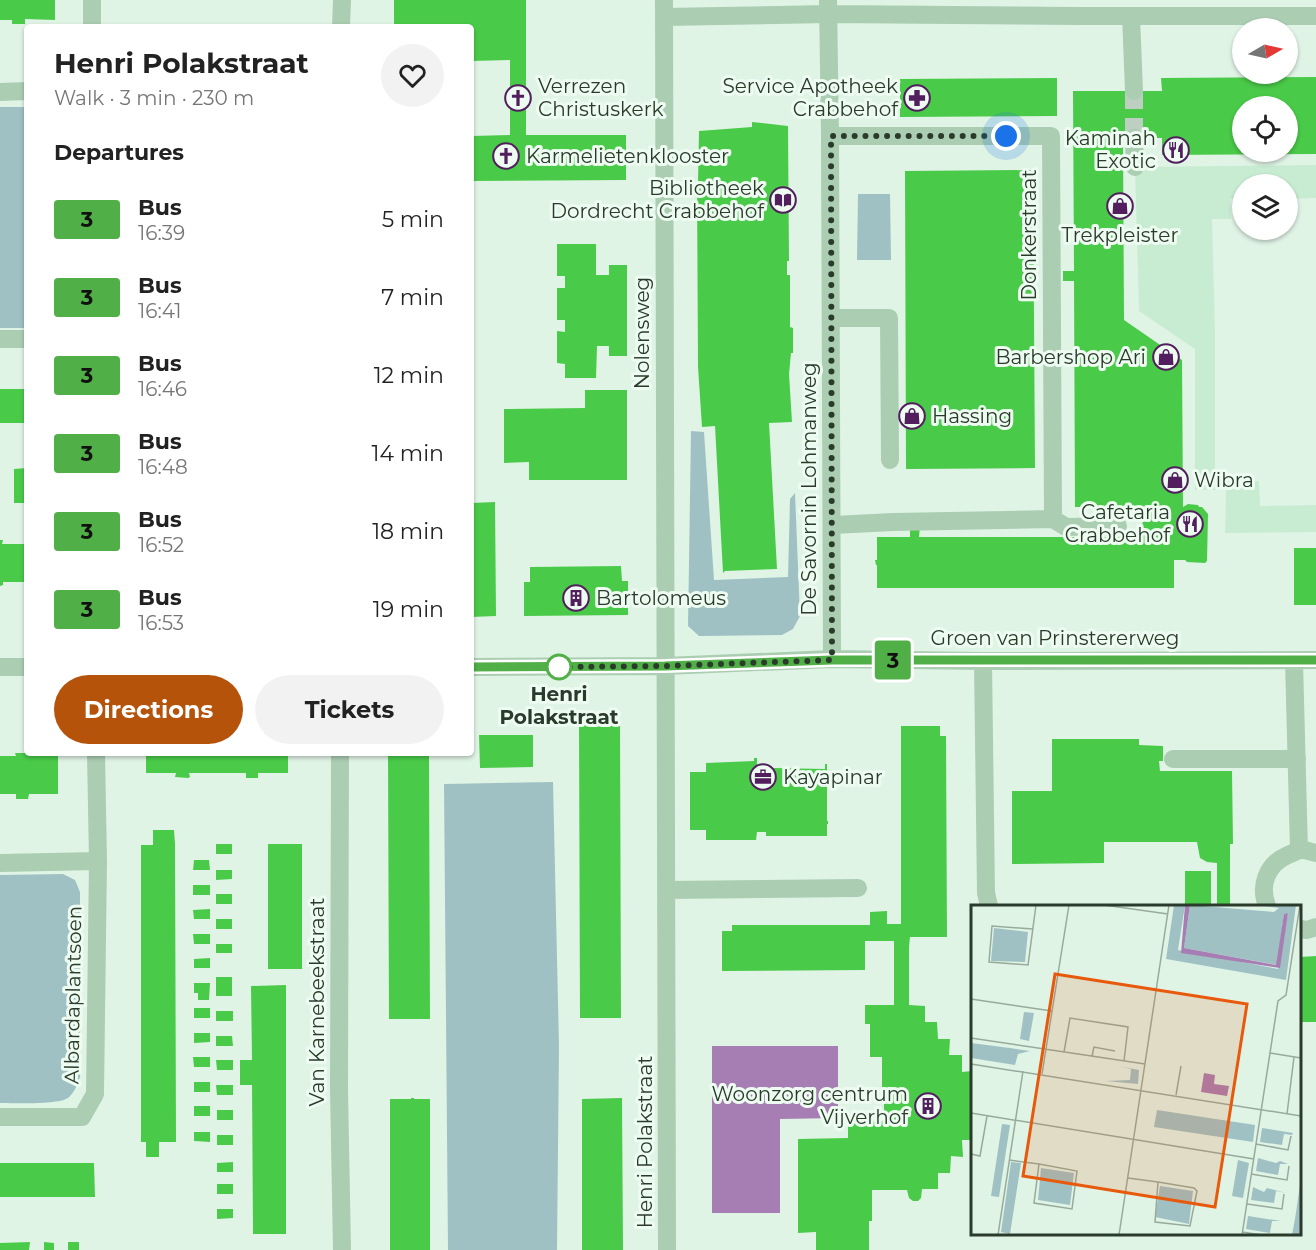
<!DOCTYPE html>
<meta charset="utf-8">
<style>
:root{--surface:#fff;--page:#f2f2f2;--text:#222;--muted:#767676;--accent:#b45309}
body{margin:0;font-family:Montserrat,sans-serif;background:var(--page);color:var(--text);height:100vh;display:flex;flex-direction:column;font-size:22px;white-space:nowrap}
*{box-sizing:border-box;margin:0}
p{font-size:20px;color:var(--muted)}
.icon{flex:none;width:33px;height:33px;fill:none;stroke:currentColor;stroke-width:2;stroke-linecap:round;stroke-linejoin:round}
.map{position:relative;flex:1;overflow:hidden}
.sheet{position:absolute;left:24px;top:24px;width:450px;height:732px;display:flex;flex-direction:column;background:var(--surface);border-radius:6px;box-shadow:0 2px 4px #0004}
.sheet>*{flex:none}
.badge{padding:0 12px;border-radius:4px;font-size:21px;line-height:39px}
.needle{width:39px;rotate:81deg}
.fabs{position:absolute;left:1232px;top:18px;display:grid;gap:12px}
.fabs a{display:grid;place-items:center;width:66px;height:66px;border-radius:50%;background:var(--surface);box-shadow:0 2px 4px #0004;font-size:30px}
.you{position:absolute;width:30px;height:30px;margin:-15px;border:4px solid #fff;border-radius:50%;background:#1a73e8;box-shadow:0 0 0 9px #1a73e833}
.map>.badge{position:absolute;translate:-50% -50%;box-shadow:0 0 0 3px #fff}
h2{padding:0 30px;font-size:22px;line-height:54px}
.round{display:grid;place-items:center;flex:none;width:63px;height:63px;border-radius:32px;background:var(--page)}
.head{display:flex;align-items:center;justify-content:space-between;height:102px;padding:0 30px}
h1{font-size:28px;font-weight:700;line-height:45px}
.action{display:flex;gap:12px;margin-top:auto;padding:12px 30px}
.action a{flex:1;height:69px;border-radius:36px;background:var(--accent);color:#fff;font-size:24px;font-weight:700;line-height:69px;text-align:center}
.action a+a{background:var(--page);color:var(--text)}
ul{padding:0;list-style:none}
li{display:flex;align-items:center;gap:18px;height:78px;padding:0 30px}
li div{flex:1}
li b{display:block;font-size:22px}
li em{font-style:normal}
li .badge{min-width:66px;font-weight:700;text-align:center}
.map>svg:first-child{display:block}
.green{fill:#9fc1c4}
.plaza{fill:#c7ecd2}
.water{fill:#a77eb3}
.building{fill:#4aca49;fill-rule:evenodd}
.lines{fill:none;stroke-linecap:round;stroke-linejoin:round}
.minor-tunnel{stroke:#bccfc1;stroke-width:18;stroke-dasharray:18 9;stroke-linecap:butt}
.minor{stroke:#abcdb2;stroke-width:18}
.line-casing{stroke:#fff;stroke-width:14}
.line{stroke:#50af46;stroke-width:9}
.walk{stroke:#2a3b2b;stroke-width:6;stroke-dasharray:0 10.8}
.stop-dot{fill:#fff;stroke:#50af46;stroke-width:3}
.labels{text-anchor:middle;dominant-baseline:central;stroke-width:6;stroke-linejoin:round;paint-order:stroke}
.poi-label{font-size:20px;fill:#2a3b2b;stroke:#edfbf1;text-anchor:start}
.street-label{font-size:20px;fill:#2a3b2b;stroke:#edfbf1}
.stop-label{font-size:20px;font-weight:bold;fill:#2a3b2b;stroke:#edfbf1}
.inset-road{fill:none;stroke:#97aa9b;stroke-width:1.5}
.view{fill:#e8590c;fill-opacity:0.15;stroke:#e8590c;stroke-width:3}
.inset-edge{fill:none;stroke:#2a3b2b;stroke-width:3}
</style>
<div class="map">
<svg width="1316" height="1250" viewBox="0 0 1316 1250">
<rect width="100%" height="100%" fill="#e0f4e6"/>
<path class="green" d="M0,107H27V328H0Z
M858,194H890L891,260H857Z
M691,431L704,432L714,580L788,577L790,499L795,493L800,616L793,629L782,635L699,636L688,626Z
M553,782L559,1045L557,1250H448L444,784Z
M63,874L75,880L80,892V1077C77,1085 75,1092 68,1098C57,1105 15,1103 0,1103V875Z"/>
<path class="plaza" d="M1316,165V198L1287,199V184H1242V199H1230L1231,219H1212L1215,333V482L1259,481L1260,506L1316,505V532L1225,533L1226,490H1195V349L1139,311L1135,167Z"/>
<path class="water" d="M712,1046H838V1118L780,1119V1213H712Z"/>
<path class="building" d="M0,0H55V20L25,19V24H12V20H0Z
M394,0H526V135H626V180L471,181V136L510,135V60L471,61V27H394Z
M1316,77V154L1162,155V138H1123L1124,320L1182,360L1183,507L1188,504L1198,505L1199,507H1202L1208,514L1207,561L1205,563L1187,562L1185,560H1174V588H877V565H876L875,560H877V537H910V527L920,526L919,537H1143L1142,507H1075L1074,281H1063V271H1074L1073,91H1162L1161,78ZM1242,106H1287V152H1242Z
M1057,78V116L900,117V79Z
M752,122L788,126L789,261H787V275H790V327L793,328V353H791L789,374L792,422L769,423L777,569L725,571L723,573L715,426L702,427L698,367L697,182H698L699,131L752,127Z
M1033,170L1035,468L906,469L905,171Z
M557,244H596V275H609V265H627V356H609V346H597L596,378H565V364L557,363V331L565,332V320H557V288H565V276H557Z
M0,389H27V423H0Z
M585,390H627V480H529V462L504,463V409L585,408Z
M27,468V503H14V469Z
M495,502L496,616L471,617V503Z
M0,540H3L2,544H27V582H3V585L0,586Z
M1294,548H1316V605H1294Z
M621,566L622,581H628V615L524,616V582H530V567Z
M579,724L620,725L621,1018H580Z
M901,726H940V736H946L947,937H910L909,947V1005L925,1006V1022H937L938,1039H950L949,1055H962V1072L972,1071V1140H962L963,1157L951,1156L950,1173H938V1189H922L921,1198L918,1201H913L909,1198L907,1190H872V1221H869V1250H816V1232L798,1233V1139L848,1138V1122L884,1121V1091H882V1057H870V1024H865V1005H894V941H865V970L722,971V931H732V925H870V912L887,911V924H901Z
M479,735H533V767L480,768Z
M1052,739H1139V745L1163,746V761H1159L1160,771H1232L1233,844H1230V906H1217V863L1207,862L1200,858L1197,842H1104V863L1012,864V791H1052Z
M15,753H29V756L58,755V794H29L28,799H16V794H0V756H16Z
M146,753H288V773H258V778H246V773H189L190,777L188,778L175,777L176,773H146Z
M388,753H429L430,1019H389Z
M754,758H757V769H773L774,768L825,769V764H827V821H828V824H827V836H766V832H757L756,840H706V830H690V772H706V763L754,761Z
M153,830H174L175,844L176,1142H159V1157H146V1142H141V845H153Z
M216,844H232V854H216Z
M268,844H302V969H268Z
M194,860H209L210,870H193Z
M216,870H232V879L216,880Z
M1185,871H1211V906H1185Z
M193,885H210V895H193Z
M216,894H232V904H216Z
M210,909V919H194L193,910Z
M216,919H232V929H216Z
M193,934H210V944H194Z
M216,944H232V953H216Z
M1316,956V1022H1300V957Z
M210,958V968H194V959Z
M216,977H232V996H216Z
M194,983H210L209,1000H198V993H194Z
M286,985V1234H253L252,1085H240V1060H252L251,986Z
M194,1008H210V1018H194Z
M216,1011H233V1021H216Z
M194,1033H210V1042L194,1043Z
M216,1036H232L233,1046H216Z
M193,1057H210V1067H194Z
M216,1060H233V1070H217Z
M194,1082H210V1092H194Z
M216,1085H233V1095H217Z
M411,1098H414V1099H430V1250H390V1099H411Z
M622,1098L623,1250H582V1099Z
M194,1106H210V1116H194Z
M217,1110H233V1120H217Z
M194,1132H210V1142L194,1141Z
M217,1135H233V1145H217Z
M233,1162V1172H217V1163Z
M0,1163H94L95,1197H0Z
M217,1184H233V1194H217Z
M217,1209H233V1218L217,1219Z
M30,1242L29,1250H0V1243Z
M44,1242L54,1243V1250H44Z
M68,1242H79V1250H68Z"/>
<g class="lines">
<path class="minor-tunnel" d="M1134,91V138"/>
<path class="minor" d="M92,0V27
M664,0L667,1250
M828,0L830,136L832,659
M1131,16L1134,91
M664,17L828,14L1078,16H1316
M341,27L342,0
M0,92L27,91
M830,136H1051L1053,519L893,522L833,525
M1134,138L1135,167
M832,318H889L890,460
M0,339H27
M1053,519L1066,527L1118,526
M983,661L986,893L989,906
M1294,661L1299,850
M0,667H27
M471,667L665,666L832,659L983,661L1316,660
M340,753L339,1089L342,1250
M1173,759H1297
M0,863L98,861
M667,890L858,888
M1267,906C1259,885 1267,864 1288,855C1293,853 1297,850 1302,850C1306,850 1311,852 1316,853
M1300,929L1307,930L1316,927
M0,1117H82L95,1094L98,861L96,753"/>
</g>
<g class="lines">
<g class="line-casing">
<path id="line" d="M471,667L665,666L832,660H1316"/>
</g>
<use href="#line" class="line"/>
<path class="walk" d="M559,667L665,666L832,660L831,136H1006"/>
</g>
<defs>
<g id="church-ring" transform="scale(1.35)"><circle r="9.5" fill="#edfbf1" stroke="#521e5e" stroke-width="1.5"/><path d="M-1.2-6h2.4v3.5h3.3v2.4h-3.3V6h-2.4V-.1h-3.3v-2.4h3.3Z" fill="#521e5e"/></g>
<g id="pharmacy-ring" transform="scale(1.35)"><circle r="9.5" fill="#edfbf1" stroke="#521e5e" stroke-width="1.5"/><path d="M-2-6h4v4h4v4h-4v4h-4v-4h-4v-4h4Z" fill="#521e5e"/></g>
<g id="restaurant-ring" transform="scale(1.35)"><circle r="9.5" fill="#edfbf1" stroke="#521e5e" stroke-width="1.5"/><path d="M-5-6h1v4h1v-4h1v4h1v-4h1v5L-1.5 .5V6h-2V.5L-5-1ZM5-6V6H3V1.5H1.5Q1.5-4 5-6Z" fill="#521e5e"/></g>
<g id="library-ring" transform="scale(1.35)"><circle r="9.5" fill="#edfbf1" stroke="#521e5e" stroke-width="1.5"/><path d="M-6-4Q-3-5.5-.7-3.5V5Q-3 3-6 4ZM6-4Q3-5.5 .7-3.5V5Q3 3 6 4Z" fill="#521e5e"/></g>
<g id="shop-ring" transform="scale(1.35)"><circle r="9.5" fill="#edfbf1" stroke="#521e5e" stroke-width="1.5"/><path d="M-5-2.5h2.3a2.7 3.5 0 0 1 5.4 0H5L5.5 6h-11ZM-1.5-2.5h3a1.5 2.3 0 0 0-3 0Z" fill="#521e5e"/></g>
<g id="building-ring" transform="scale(1.35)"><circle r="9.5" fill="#edfbf1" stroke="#521e5e" stroke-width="1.5"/><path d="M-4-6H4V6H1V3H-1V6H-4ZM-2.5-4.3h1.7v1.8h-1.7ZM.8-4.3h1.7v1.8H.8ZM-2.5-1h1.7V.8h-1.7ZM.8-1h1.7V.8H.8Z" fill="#521e5e"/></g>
<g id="office-ring" transform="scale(1.35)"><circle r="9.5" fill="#edfbf1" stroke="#521e5e" stroke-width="1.5"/><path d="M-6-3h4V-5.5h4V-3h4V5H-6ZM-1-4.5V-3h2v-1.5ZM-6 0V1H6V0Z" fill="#521e5e"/></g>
</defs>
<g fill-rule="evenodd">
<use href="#church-ring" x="518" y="98"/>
<use href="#pharmacy-ring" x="917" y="98"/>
<use href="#restaurant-ring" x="1176" y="150"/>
<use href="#church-ring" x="506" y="156"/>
<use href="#library-ring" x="783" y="200"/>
<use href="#shop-ring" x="1120" y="206"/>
<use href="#shop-ring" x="1166" y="357"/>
<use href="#shop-ring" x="912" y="416"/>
<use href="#shop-ring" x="1175" y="480"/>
<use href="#restaurant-ring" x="1190" y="524"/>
<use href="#building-ring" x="576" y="598"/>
<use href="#office-ring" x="763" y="777"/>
<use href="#building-ring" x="928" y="1106"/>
</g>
<circle class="stop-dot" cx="559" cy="667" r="12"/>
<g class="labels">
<g class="poi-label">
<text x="538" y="86">Verrezen<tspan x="538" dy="23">Christuskerk</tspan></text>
<text x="898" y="86" text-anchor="end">Service Apotheek<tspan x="898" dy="23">Crabbehof</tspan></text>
<text x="1156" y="138" text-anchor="end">Kaminah<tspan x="1156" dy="23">Exotic</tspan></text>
<text x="526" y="156">Karmelietenklooster</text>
<text x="764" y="188" text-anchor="end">Bibliotheek<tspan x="764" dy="23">Dordrecht Crabbehof</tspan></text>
<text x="1120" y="235" text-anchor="middle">Trekpleister</text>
<text x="1146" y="357" text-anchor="end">Barbershop Ari</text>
<text x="932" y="416">Hassing</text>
<text x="1194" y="480">Wibra</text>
<text x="1170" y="512" text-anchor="end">Cafetaria<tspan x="1170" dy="23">Crabbehof</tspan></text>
<text x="596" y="598">Bartolomeus</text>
<text x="783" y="777">Kayapinar</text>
<text x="908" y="1094" text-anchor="end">Woonzorg centrum<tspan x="908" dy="23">Vijverhof</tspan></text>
</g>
<g class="street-label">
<text transform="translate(1029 235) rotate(-90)">Donkerstraat</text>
<text transform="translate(642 333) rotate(-90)">Nolensweg</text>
<text transform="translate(809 489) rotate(-90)">De Savornin Lohmanweg</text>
<text x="1055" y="638">Groen van Prinstererweg</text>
<text transform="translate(73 995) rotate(-89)">Albardaplantsoen</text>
<text transform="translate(317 1002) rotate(-90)">Van Karnebeekstraat</text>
<text transform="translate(645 1142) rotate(-90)">Henri Polakstraat</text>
</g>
<g class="stop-label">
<text x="559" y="694">Henri<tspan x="559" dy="23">Polakstraat</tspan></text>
</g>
</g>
<g transform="translate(971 905)">
<rect width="330" height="330" fill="#e0f4e6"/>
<path d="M203,0H214L207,45L307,64L317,8L313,9L306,60L213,43L219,0L303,7L308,3L287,0H325L315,75L195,54ZM23,23L57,27L54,57L20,56ZM53,107L63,108L58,136L49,134ZM0,138L39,143L59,146L47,149L44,160L0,153ZM147,161L168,165L167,179L135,176L159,175L160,164ZM186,205L284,220L282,237L183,222ZM31,219L39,220L28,292L20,291ZM291,223L322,228L321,230L313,229L311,240L289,237ZM287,253L305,258L309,256L317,259H309L307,270L285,266ZM267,255L278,258L272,293L261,291ZM40,257L50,258L39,329L30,327ZM70,263L103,268L99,300L67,295ZM330,273V330H321L324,314ZM189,281L222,286L218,319L184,312ZM282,282L293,287L296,283L315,288L305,286L303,298L280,295ZM277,311L310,316H301L299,328L275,324Z" fill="#9fc1c4"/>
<path d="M214,0H219L213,43L305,60L313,9L317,8L309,63L210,48ZM233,168L244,170L243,179L258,181L256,191L230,187Z" fill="#a77eb3"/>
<path class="inset-road" d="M133,0L197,9M62,24L21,21L18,57L57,60L65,0M0,94L81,106M0,133L174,159M93,147L99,113L157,122L153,156M299,148L330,153M121,151L123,142L144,146M0,159L330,211M71,169L98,0M205,190L210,161M0,208L283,254M316,209L323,152M285,239L317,245L320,231M0,249L9,251L16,211M38,255L68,259M68,259L106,266L101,304L63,298ZM280,269L316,275L318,261M157,273L187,277L223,283L226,286L219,321L184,317L187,277M276,299L311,304L313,289M271,327L291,330M27,330L52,166M148,330L198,0M271,330L307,96L315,90L329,0"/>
<path class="view" d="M84,69L276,99L244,302L52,271Z"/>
<rect width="330" height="330" class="inset-edge"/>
</g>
</svg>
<div class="fabs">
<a><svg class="needle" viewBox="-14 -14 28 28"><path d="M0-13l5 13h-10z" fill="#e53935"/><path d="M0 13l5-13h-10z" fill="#767676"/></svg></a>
<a><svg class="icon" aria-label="locate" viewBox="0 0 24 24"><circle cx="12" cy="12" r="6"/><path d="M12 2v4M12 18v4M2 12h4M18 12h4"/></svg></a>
<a><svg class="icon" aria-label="layers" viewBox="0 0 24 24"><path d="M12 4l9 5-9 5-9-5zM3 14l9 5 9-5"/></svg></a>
</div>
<div class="you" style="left:1006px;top:136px"></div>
<b class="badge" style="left:893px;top:660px;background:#50af46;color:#111">3</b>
<section class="sheet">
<div class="head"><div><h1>Henri Polakstraat</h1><p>Walk · 3 min · 230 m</p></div><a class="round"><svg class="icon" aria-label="heart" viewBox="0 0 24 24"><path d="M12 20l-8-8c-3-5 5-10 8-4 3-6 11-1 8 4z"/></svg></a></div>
<h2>Departures</h2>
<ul>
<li><span class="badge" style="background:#50af46;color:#111">3</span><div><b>Bus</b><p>16:39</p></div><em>5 min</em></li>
<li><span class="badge" style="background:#50af46;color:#111">3</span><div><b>Bus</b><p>16:41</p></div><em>7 min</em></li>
<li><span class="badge" style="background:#50af46;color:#111">3</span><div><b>Bus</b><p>16:46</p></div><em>12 min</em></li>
<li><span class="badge" style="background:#50af46;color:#111">3</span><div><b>Bus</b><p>16:48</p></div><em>14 min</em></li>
<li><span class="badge" style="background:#50af46;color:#111">3</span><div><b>Bus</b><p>16:52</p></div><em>18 min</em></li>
<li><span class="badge" style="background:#50af46;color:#111">3</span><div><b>Bus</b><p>16:53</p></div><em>19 min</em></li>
</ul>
<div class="action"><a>Directions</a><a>Tickets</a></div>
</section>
</div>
